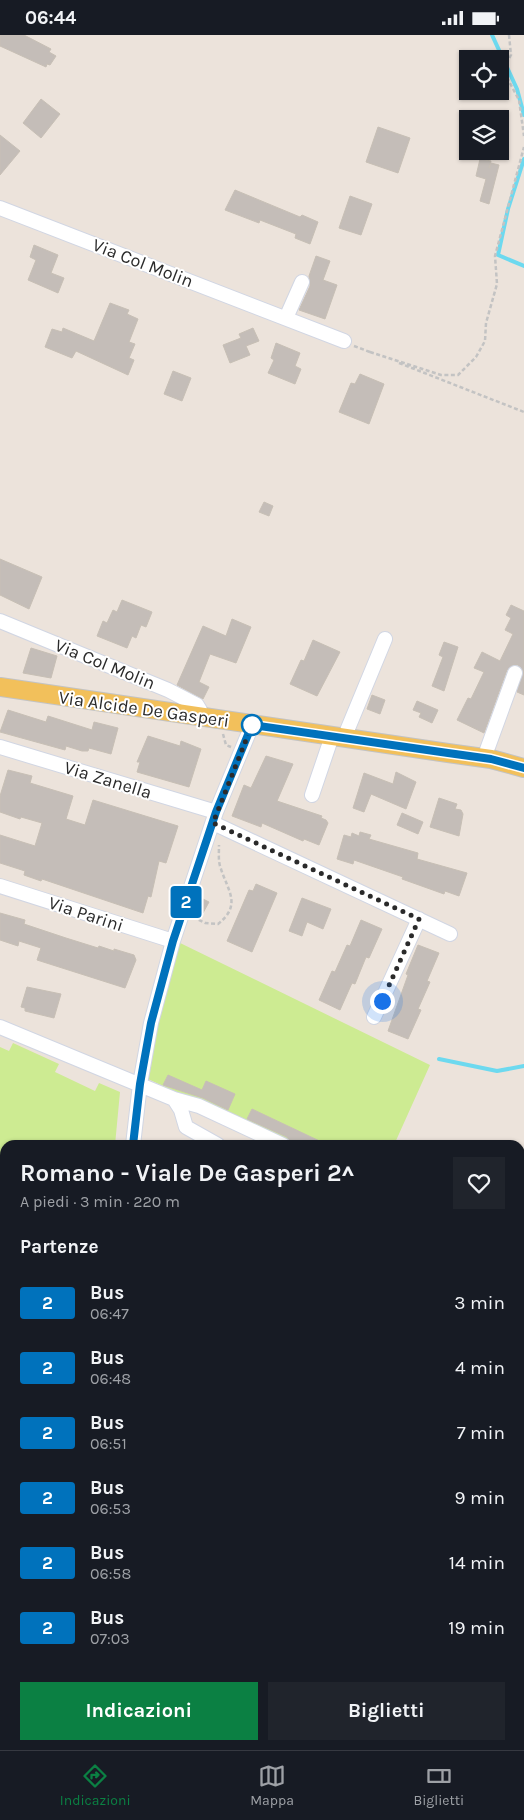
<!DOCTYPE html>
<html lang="it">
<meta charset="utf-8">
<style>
:root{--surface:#171b24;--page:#20242c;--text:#f1f3f6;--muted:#9ea1a6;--line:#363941;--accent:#0b8043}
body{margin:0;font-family:Karla,sans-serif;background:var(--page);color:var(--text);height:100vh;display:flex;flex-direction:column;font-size:19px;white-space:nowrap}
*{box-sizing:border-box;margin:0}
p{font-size:16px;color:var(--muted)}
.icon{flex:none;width:28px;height:28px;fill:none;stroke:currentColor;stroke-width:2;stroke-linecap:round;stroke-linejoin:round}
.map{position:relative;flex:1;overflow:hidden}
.drawer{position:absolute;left:0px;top:1105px;width:525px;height:610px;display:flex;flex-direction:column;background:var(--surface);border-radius:15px 15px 0 0;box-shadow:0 1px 4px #0004}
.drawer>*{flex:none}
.badge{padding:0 10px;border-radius:4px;font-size:18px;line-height:32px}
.tools{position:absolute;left:459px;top:15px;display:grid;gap:10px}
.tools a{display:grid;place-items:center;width:50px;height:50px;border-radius:0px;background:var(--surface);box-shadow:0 1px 4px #0004;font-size:25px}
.you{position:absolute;width:25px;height:25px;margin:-12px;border:4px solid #fff;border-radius:50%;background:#1a73e8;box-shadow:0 0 0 8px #1a73e833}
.map>.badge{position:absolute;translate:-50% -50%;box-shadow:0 0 0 2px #fff}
h2{padding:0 20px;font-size:19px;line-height:45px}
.round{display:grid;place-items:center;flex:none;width:52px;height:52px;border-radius:0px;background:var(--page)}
.summary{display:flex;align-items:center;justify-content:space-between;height:85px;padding:0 20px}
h1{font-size:24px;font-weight:700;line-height:38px}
.action{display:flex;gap:10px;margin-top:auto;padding:10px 20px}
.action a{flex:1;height:58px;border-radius:0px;background:var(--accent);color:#fff;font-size:20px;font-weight:700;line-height:58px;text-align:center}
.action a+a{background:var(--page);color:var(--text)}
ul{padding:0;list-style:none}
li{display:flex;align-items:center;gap:15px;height:65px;padding:0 20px}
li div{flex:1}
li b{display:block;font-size:19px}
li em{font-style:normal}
li .badge{min-width:55px;font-weight:700;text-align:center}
.status{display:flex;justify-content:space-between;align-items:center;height:35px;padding:0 25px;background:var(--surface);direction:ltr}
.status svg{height:14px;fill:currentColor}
.tabs{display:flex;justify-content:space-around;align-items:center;height:70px;border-top:1px solid var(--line);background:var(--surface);font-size:14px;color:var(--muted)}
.tabs a{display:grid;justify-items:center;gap:2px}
.tabs .selected{color:var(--accent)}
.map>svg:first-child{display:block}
.industrial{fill:#dedce4}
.pitch{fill:#cdeb92}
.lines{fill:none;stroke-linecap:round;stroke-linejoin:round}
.stream{stroke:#6dd9ef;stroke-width:4}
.building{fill:#c4bdb8;stroke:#c7bfb5}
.minor-casing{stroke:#d1d6e3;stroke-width:16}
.major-casing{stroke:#c3c3c3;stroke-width:20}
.path{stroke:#c3c3c3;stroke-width:2.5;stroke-dasharray:4 2.5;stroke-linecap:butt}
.minor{stroke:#fff;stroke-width:14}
.major{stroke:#f2c05b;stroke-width:18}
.line-casing{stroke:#fff;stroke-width:11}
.line{stroke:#0072bc;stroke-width:8}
.walk{stroke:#2a2a2a;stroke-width:5;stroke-dasharray:0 9}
.stop-dot{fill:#fff;stroke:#0072bc;stroke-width:2.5}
.labels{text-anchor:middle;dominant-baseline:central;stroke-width:4;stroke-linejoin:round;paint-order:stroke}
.street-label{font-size:18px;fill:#2a2a2a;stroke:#fff}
</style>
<div class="status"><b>06:44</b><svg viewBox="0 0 49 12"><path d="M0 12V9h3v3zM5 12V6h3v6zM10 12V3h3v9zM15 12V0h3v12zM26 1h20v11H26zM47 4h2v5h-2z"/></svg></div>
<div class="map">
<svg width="524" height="1715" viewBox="0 0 524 1715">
<rect width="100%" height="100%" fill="#ece3db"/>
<path class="industrial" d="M0,1580L5,1582V1693L2,1699L0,1698Z"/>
<path class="pitch" d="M176,906L430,1030L394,1110H290L148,1044L146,1041L150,1000Z
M13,1008L59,1029L55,1037L95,1056L99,1048L120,1057L115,1110H5V1147L0,1145V1012L9,1016Z"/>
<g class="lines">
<path class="stream" d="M492,0L517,54L524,80
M524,124L508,174L498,220L524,231
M439,1024L497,1036L524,1031"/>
</g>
<path class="building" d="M0,0H24L51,14L49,17L56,21L50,30L47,29L46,32L0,11Z
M41,64L60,79L41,103L23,88Z
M378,92L410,103L398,138L366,127Z
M0,100L20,116L0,140Z
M480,124L491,126L489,133L491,128L499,130L489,169L480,166L486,144L476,141Z
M235,155L300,182L302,180L318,187L310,209L295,203L296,199L260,185L259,188L225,175Z
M350,161L372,169L361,200L339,193Z
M34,210L58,220L51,238L64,243L58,258L28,245L36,225L30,222Z
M316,221L330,226L323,245L337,250L325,284L299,275L310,251L309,241Z
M110,268L129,275L127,279L138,284L129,307L135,309L129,323L134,325L128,340L76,316L72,323L45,312L52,294L62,297L63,293L94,306Z
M253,293L259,306L246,311L250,320L230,328L223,310L241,303L239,299Z
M276,308L300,318L295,331L301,334L295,349L268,338L274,325L271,323Z
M173,336L191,343L182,366L164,359Z
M360,339L384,349L369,389L339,377L351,348L355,349Z
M264,467L273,471L269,481L259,477Z
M0,524L42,542L29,574L0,560Z
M122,565L152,577L146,592L141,590L136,603L132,601L127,613L97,601L103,586L107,588L113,575L117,577Z
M511,570L524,576V660L517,657L523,636L518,630H513L507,635L484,698L457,685L468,663L471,664L484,637L474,633L482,617L500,626L513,599L505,595L511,583L506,580Z
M232,584L251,592L236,628L210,619L199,647L209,652L203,664L177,650L203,591L226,601Z
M313,605L340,617L317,661L290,649L301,625L304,626Z
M444,607L458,612L444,656L432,651L443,622L439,620Z
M31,613L57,621L51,643L23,638Z
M372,660L385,665L380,679L367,674Z
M417,666L438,675L432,688L419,682L421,678L413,675Z
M8,675L46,687L48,681L92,695L94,687L118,693L111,719L89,713L88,716H82L66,711L65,715L0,697Z
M148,701L180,711L181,706L201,714L189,752L137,737L140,727H137Z
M266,721L293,729L277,766L322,781L321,783L326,785L328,788L319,810L304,804L303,806L262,788L261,792L232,781L244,750L251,753Z
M8,735L32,741L30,748L73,761L66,784L85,790L93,765L178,791L166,828L159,826L151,862L148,861L143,878L42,844L41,846L24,840L25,836L0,828V800L35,811L42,788L21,782L20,784L0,777V761Z
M396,737L416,747L406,774L371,759L364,777L353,773L364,738L393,749Z
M439,763L457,769L455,774L461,775L463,779L459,801L430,792Z
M402,778L423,787L418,799L397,790Z
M360,797L371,800L369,804L418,818L417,824L467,838L459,861L445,856L444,859L402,844L403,842L354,825L353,829L337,824L344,800L351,802L352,798L359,801Z
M256,849L277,858L252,917L227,906L249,855L253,856Z
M197,861L209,867L203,878L193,873Z
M302,863L331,874L323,894L307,887L302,901L289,896Z
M0,878L25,885L24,889L66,903L98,913L99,911L114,916V914L134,920L136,925L125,953L37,925L41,913L19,906L18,911L0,905Z
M361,885L382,894L369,923L366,922L355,949L352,948L340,975L319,965L332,936L335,937L347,910L350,911Z
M418,910L439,918L427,946L430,947L418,974L421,975L408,1004L388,996L408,940L406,939Z
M27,952L61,959L54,983L25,976V973L21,972Z
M168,1040L202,1055L206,1046L235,1059L228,1075L203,1063L163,1050Z
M252,1074L328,1110H292L287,1102L247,1084Z"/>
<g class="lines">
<g class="minor-casing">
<path id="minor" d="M0,173L344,306
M286,283L302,247
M0,586L168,655L197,670L200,675V681
M344,703L385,604
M0,712L216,777
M484,723L515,638
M312,760L332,701
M213,788L450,899
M0,851L173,906
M374,982L419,884
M0,992L174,1064L199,1071L283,1110
M174,1064L181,1075L186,1092L218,1110
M133,1110L140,1049L151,988L173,906L216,777L252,690
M0,1204L5,1205
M520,1455L524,1446
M520,1559L524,1561
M112,1710L122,1715
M414,1715L416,1710"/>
</g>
<g class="major-casing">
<path id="major" d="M0,652L448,718L491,724L524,733"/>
</g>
<path class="path" d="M509,0L511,20L503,35L519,65L524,101
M354,311L370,317
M370,317L441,340H458L476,322L485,306L486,288L497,249L495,221L524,112
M399,328L524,377
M223,699L226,710L231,712
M193,882L205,888L218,889C242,870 228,856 221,834C218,827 219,818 219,810
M520,1635L524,1626
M268,1710L278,1715
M333,1715L335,1710
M480,1715L482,1710"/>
<use href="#minor" class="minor"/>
<use href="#major" class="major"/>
</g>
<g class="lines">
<g class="line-casing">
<path id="line" d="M133,1110L140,1049L151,988L173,906L216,777L252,690L448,718L491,724L524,733"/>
</g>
<use href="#line" class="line"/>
<path class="walk" d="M252,690L213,788L419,884L382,966"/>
</g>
<circle class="stop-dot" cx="252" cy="690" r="10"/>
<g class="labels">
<g class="street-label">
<text transform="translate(143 228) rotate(21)">Via Col Molin</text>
<text transform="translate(105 629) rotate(22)">Via Col Molin</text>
<text transform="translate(144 674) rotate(8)">Via Alcide De Gasperi</text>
<text transform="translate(108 745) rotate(17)">Via Zanella</text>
<text transform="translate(86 879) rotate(18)">Via Parini</text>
</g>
</g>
</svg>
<div class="tools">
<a><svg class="icon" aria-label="locate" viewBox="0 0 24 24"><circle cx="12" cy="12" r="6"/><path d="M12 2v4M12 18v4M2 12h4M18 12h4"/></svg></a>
<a><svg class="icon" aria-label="layers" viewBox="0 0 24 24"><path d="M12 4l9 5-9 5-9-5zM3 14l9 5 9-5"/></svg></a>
</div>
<div class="you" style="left:382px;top:966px"></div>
<b class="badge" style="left:186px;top:867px;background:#0072bc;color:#fff">2</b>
<section class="drawer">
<div class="summary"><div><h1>Romano - Viale De Gasperi 2^</h1><p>A piedi · 3 min · 220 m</p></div><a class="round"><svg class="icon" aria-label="heart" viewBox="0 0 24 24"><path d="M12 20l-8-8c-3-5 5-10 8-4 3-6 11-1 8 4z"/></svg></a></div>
<h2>Partenze</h2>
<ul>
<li><span class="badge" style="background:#0072bc;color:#fff">2</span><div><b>Bus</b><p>06:47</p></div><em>3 min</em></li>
<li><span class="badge" style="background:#0072bc;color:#fff">2</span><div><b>Bus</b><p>06:48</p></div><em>4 min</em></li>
<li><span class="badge" style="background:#0072bc;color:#fff">2</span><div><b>Bus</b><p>06:51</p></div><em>7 min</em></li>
<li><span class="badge" style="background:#0072bc;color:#fff">2</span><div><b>Bus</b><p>06:53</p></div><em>9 min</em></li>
<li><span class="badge" style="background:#0072bc;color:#fff">2</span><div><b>Bus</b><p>06:58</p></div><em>14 min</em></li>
<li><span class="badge" style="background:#0072bc;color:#fff">2</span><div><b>Bus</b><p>07:03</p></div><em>19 min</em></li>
</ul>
<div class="action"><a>Indicazioni</a><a>Biglietti</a></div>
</section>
</div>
<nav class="tabs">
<a class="selected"><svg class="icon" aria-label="directions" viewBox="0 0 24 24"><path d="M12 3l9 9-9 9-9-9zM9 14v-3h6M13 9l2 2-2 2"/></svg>Indicazioni</a>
<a><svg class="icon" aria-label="map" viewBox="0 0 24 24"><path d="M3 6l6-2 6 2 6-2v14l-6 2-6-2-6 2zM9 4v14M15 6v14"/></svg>Mappa</a>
<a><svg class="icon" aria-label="tickets" viewBox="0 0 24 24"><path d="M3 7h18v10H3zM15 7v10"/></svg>Biglietti</a>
</nav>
